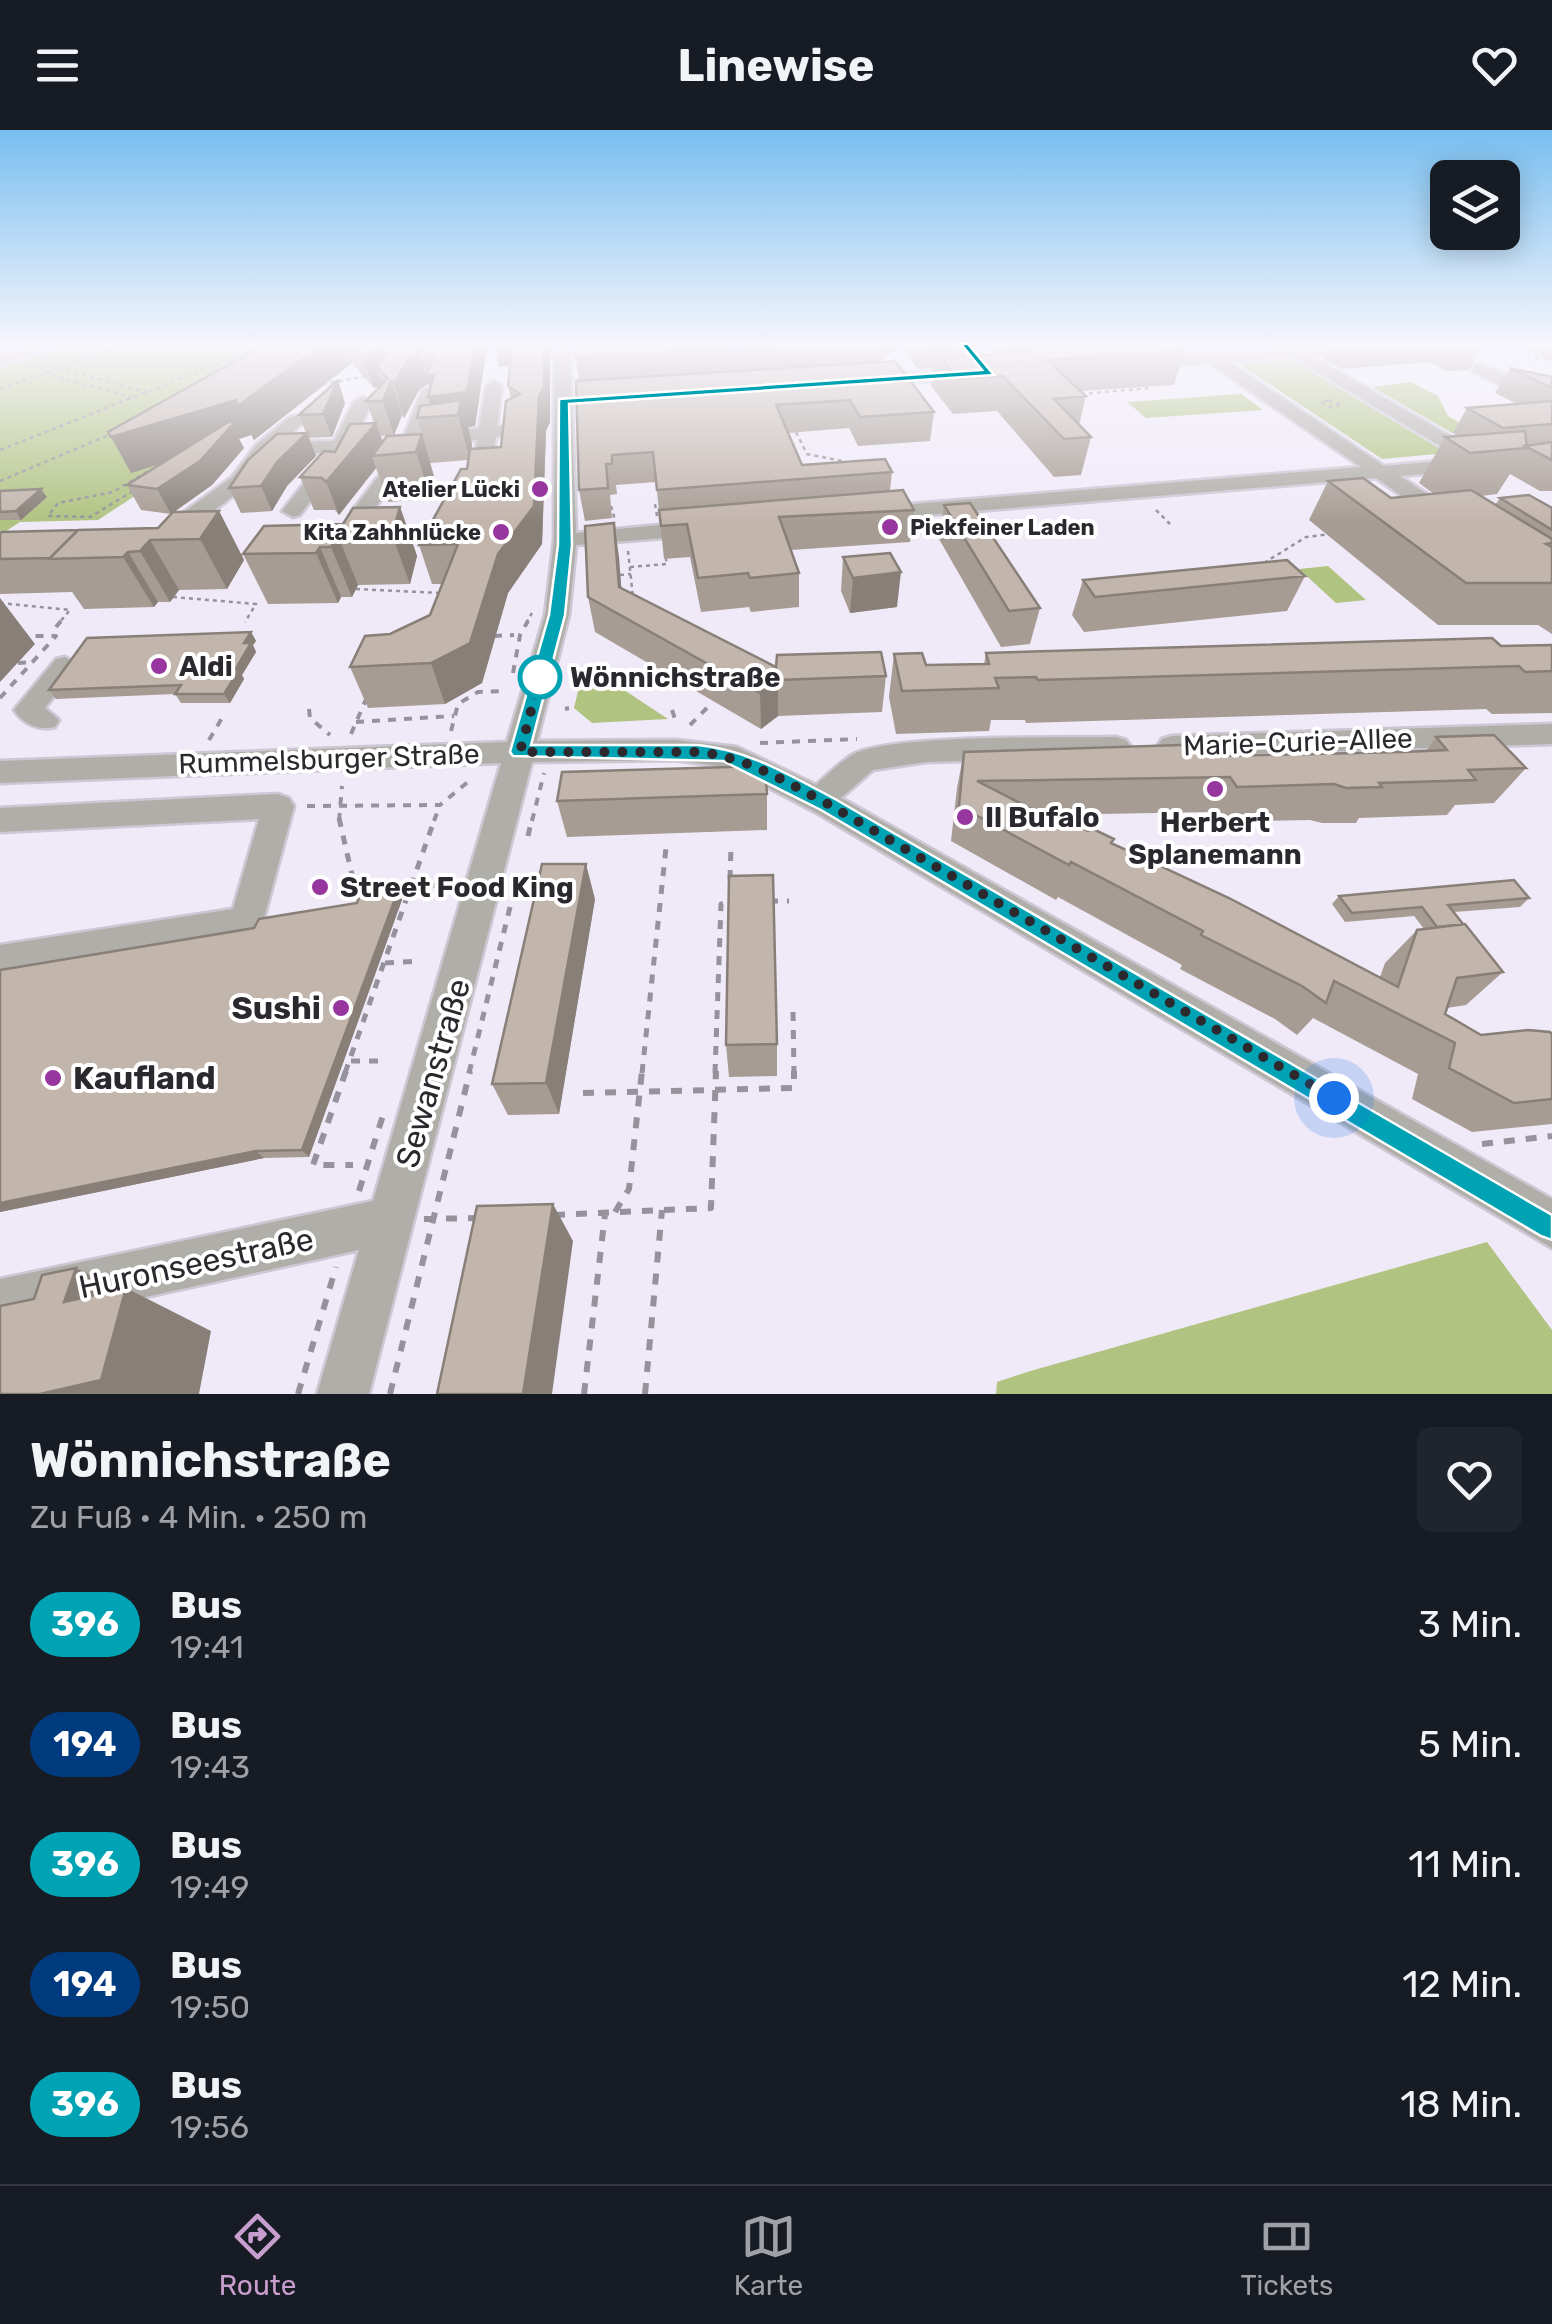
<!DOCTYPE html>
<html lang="de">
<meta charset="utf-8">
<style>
:root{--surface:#171b24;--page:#20242c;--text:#f1f3f6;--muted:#9ea1a6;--line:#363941;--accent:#c89ece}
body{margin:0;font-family:Rubik,sans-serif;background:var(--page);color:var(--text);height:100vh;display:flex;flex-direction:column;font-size:38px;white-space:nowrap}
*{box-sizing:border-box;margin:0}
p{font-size:32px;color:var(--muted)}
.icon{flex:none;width:55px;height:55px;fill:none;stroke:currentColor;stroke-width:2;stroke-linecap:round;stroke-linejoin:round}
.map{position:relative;height:1264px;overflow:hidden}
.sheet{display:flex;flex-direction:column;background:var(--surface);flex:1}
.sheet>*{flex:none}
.badge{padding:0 20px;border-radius:32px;font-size:35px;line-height:65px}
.controls{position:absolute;left:1430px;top:30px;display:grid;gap:20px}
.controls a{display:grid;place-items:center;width:90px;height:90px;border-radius:15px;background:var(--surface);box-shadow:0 5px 25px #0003;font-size:50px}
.you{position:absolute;width:50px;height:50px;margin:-25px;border:8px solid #fff;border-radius:50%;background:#1a73e8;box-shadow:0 0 0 15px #1a73e833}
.map>.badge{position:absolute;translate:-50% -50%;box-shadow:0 0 0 5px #fff}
.round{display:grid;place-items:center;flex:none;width:105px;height:105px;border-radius:15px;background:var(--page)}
.summary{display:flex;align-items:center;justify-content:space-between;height:170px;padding:0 30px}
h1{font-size:48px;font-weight:700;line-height:75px}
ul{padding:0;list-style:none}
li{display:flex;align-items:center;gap:30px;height:120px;padding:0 30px}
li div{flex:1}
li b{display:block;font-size:38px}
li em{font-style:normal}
li .badge{min-width:110px;font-weight:700;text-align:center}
header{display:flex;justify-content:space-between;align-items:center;height:130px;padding:0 30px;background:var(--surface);font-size:45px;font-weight:700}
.tabs{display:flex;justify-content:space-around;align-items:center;height:140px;border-top:2px solid var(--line);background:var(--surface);font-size:28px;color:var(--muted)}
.tabs a{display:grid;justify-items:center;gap:5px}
.tabs .active{color:var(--accent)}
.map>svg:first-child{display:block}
.green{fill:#b0c381}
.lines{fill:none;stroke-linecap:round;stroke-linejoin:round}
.minor-casing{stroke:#cdc7d4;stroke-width:5}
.path-far3{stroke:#96929c;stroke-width:2.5;stroke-dasharray:4 4;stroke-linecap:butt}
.path-far2{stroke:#96929c;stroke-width:4;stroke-dasharray:8 8;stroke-linecap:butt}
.path-far1{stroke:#96929c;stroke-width:5;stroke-dasharray:9 9;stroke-linecap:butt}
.path{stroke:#96929c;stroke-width:6;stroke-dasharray:11 11;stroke-linecap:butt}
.minor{fill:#b0aea8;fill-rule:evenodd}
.wall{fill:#a79c94;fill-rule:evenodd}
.shaded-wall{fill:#887f78}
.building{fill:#c2b5ac;stroke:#887f78;stroke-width:2.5}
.line{fill:#00a3b4;stroke:#fff;stroke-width:2.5}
.walk{stroke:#2b292e;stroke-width:10;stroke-dasharray:0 18}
.poi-dot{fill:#97369e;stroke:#fff;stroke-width:4}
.stop-dot{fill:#fff;stroke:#00a3b4;stroke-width:5}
.labels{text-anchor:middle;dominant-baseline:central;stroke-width:8;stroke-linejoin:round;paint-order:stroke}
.far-poi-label{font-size:22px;font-weight:bold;fill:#2b292e;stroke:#fff;text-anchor:end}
.poi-label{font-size:28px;font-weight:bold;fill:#2b292e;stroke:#fff;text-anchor:start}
.stop-label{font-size:28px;font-weight:bold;fill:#2b292e;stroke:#fff;text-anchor:start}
.street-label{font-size:28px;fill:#2b292e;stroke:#fff}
.near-poi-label{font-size:32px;font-weight:bold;fill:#2b292e;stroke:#fff;text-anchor:end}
.near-street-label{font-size:32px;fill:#2b292e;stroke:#fff}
</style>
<header><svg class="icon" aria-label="menu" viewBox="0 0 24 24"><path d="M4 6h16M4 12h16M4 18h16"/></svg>Linewise<svg class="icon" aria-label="heart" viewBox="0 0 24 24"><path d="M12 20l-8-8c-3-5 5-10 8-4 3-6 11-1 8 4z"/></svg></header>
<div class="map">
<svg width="1552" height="1264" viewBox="0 0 1552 1264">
<rect width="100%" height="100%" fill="#f0eaf8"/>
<path class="green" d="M68,216H379L360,219L98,390L20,392L0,405V237Z
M1292,230L1447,323L1382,329L1239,234Z
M1411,252L1438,266L1448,286L1475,302L1452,303L1372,257Z
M1241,264L1263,280L1146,288L1127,272Z
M1328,436L1366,470L1336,473L1299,439Z
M584,536H588L668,589L592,593L574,578Z
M1487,1112L1552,1200V1264H996L997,1252L1027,1242Z"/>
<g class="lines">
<g class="minor-casing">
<path id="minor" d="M32,216H57L0,236V226Z
M554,216H570L576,403L702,391L713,398L702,405L576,415L569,485L537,611L676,610L737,617L816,655C827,645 839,633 852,625C887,604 1066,608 1116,607L1126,610L1131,617L1126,624L1116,627L926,632L873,640L841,668L1552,1069V1118L817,683L731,638L676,630L532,632L369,1264H317L359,1120L0,1199V1149L373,1071L501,633L0,653V631L507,612L545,485L554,410Z
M1319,216H1398L1390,221L1312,226L1484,326V334L1464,341L1400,346L1456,383L1459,388L1456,393H1440L1376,348L877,389L866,383L877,377L1361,337L1209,233L1140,238L1132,233L1140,228L1198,224L1205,218L1216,223ZM1292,227L1462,329L1384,336L1229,232Z
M1479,234L1552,261V271L1512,261L1473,242V236Z
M969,239L975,241V247L871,256L863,251L871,246Z
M494,251L502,256L497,296L521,295V303L496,307L494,318L485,324L476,318L477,310L424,314V306L479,298L486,256Z
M430,256L438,261L411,339L391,356L370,385H356L352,381L377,348L392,336L422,261Z
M363,267L372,272L353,311L375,310L384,316L375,322H347L300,385L293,387L282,381L328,323H270C254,344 216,393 188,386L184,382L232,347L256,315L290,287L296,286L305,291L282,312L334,311L354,272Z
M65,527L78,535L45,578L59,590L55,597C39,601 23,594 14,580L56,529Z
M1552,594V614L1172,626L1162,623L1157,616L1162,609L1172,606Z
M278,664L289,668L294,676L260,803L0,847V815L233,779L259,689L0,702V678Z"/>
</g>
<path class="path-far3" d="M67,222L87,228
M1512,223L1525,222L1540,229L1528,230
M59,238L146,262
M44,243L131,267
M323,254L368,246
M0,259L122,216
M1081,264L1151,258
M1329,270L1342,275L1329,277L1321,272Z
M796,302L807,324L842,331L845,335
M0,320L263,216
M0,351L111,304
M133,361L90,387L48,386L58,373L113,362L150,340
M611,376L615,390
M1156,380L1170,394
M657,386L655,374L663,373
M628,421L633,467
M1264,433L1306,407L1332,404
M630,437L667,434L666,429
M620,445L631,444
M356,459L441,463
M173,467L256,474L245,492
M0,473L70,480L59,493
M526,493L532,483"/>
<path class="path-far2" d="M56,497L61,491
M494,506L514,505
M18,533L33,532
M513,543L520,505L528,491
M0,568L56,506H25
M309,579L310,588L330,605
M565,579L569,578
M672,580L677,595
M356,592L454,586
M690,595L708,577
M451,601L458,574L478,562L502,561
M351,604L367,567
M209,610L225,583
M760,613L857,609
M307,676L440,675L469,651
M339,691L342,656
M434,691L440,675
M532,691L544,643"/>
<path class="path-far1" d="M339,688L352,745L348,775
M528,706L532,688
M730,749L731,716
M355,757L445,755
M769,771H789
M385,833L420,831
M793,882L794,943
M351,931H387
M345,943L435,688
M469,943L517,749
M642,943L666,718
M715,943L721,774L730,773"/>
<path class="path" d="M346,941L313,1035H353
M583,963L794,958V941
M1482,1014L1552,1006
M359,1061L385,979
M615,1082L629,1059L642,941
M554,1085L711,1078L716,941
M424,1089L480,1088
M298,1264L336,1137
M390,1264L470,941
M584,1264L605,1084
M645,1264L662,1080"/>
<use href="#minor" class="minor"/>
</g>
<path class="wall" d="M262,216H487L475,296L468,297L472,314V319L501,317L511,269L508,256L510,236L499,237L550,216V292L546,301L542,414L508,463L482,553L445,574L368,578L350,537L390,504L430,485L442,454H432L419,415L467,339L468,330L430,333L435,350L431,369L388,372L376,338L339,385L335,380H314L300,347L374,293L366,271L381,255L374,258L352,233L254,310L251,305L239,309L244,318L212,355L174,382L219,381L244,430L227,459L179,460L170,472H158L154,477L84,479L72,462L0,464V403L158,398L171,384L141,380L127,355L160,334L131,343ZM429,253L431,274L417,288L422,304L383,312L381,306L394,305L402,285L404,288L419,260Z
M574,216H900L882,230V232L934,282L930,311L858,316L849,298L788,303L802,335L892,342L890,361L914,380L910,412L791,420L799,443V477L751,482L749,477L701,482L690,427L664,429L656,352L616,355L617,364L610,365L612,388L585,391L579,360V251Z
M901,216H969L967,226L992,225L983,216H1188L1179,217L1185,221L1174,255L1081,261L1086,266L1079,295L1091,307L1081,345L1054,347L997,281L953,284L931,256L933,238L918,239Z
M1330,216H1482L1469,240L1446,241L1430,232L1341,239L1324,229Z
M1517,216H1552V232Z
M1510,238L1552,247V361H1540L1510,344L1497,364L1481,366L1495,375L1500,368L1552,378V504L1538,495H1438L1309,390L1328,351L1391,368L1434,364L1419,353L1445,307L1457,306L1453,303L1467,278L1517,274L1495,263Z
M345,273L332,307L309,308L316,326L287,356L272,381L241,383L229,358L306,303L299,285Z
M0,361L47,367L21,390H0Z
M944,375L1040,478L1030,514L1001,517L939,409Z
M400,377L417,426L410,454L358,455L352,467H341L338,473L268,474L243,424Z
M614,393L621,458L776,537L886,546L882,582L778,586L761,599L595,502L588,467Z
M843,427L897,477L850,483L841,461Z
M1305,446L1287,481L1084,502L1072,485L1083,450Z
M251,502L256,511L253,515L256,522L242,545L244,549L230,573H181L175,564L56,569L49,560Z
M1552,515V583L1492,584L1486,579L1026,593L1025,590H991L989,601L896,604L889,567L894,524L926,535L984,534L986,523Z
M1436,607L1526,638L1494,673L1455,675L1447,685L1359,688L1356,693H1322L1310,690L1218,692L1211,682L1043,685L1112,713L1380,847L1385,833L1417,800L1424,799L1414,786L1345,792L1332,774L1339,766L1529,768L1520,777L1454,782L1503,842L1466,875L1447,878L1445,884L1481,905L1552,904V994L1472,1002L1412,969L1418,944L1313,888L1297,905L1275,889L1180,839L1182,835L1058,767L1056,770L951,711L957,658L964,622L1220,626L1426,621Z
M767,664V700L567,707L557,671Z
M399,758L403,767L309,1027L264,1028L0,1082V840L254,798L357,773Z
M595,769L559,984L508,985L492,954Z
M777,914V946L729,947L726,915Z"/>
<path class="shaded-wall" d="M320,216H346L352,233L254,310L238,276Z
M475,216H487L475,296L468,297L472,314L470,330L458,285L434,286L428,267L432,266L426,245H434Z
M494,216H517L520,234L499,237Z
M544,216H550V292L546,301L542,414L508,463L482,553L445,574L431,533L539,266Z
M883,216H900L882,230Z
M380,219L409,227L419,220L428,253L419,260L404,288L394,254L391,251L402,285L394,305L383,271L388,248L377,238L382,255L374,258L363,226Z
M338,250L345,273L332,307L323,284Z
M236,270L251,305L239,309L244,318L212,355L171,384L157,359L213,317L131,343L111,307Z
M376,293L387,324L372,326L376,338L339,385L326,352Z
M307,303L316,326L287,356L272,381L261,356L277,332Z
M422,304L435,350L431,369L416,322Z
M41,359L47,367L21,390L16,381Z
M400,377L417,426L410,454L392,405Z
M219,381L244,430L227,459L200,409Z
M614,393L619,427L624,492L619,457Z
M338,406L358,455L352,467L331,417Z
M150,410L179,460L170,472L140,421Z
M320,417L341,467L338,473L316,423Z
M128,422L158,472L154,477L123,427Z
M901,442L897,477L850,483L853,448Z
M0,468L35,514L0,552Z
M251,502L256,511L253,515L256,522L242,545L244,549L230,573L224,564L244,513Z
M778,550V586L761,599L760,563Z
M586,734L595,769L559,984L546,953Z
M399,758L403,767L309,1027L302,1020Z
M256,1021L264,1028L0,1082V1073Z
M553,1074L573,1111L552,1264H523Z
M76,1138L125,1162L126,1158L211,1201L199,1264H40L64,1172Z"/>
<path class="building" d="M262,216H320L238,276L236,270L111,307L108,302Z
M354,216H475L467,262L428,267L434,245H426L433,227L419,220L409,227L394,254L391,251L383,271H366L388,248L377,238L387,222L378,223L380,219L363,226Z
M512,216H544V257L539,266L534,376L498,424L470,513L431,533L350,537L365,506L390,504L430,485L458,414L419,415L461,339H467L470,319L501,317L506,271L520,264L508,256Z
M574,216H770L575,228Z
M1024,216H1178L1185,221L1047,230L1086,266L1054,269L1091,307L1064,309L1003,246L958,249L935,222L950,221L942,228L1031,222Z
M895,231L934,282L860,287L850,270L776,275L802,335L885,329L892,342L657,360L653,322L612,325V334H606L608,358L579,360L576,251Z
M1510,238L1552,247V258Z
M338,250L323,284L299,285L301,283Z
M461,270L458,285L417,288L420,276Z
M1552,271V294L1503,298L1467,278Z
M230,291L233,294L200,331L157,359L127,355Z
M376,293L326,352L322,348L300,347L324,321L335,322L350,294Z
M1525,301L1527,318L1470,323L1445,307Z
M307,303L277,332L261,356L229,358L248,330L277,304Z
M422,304L416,322L372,326L387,306Z
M1552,312V330L1525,316Z
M1363,348L1391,368L1471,360L1552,409V413L1546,414L1552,417V453H1466L1328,351Z
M41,359L16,381L0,382V361Z
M903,360L914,380L779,387L799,443L750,448L748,443L698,448L687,394L661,396L659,380Z
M1529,365L1552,378V400L1500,368Z
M970,373L1040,478L1009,481L944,375Z
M400,377L392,405L338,406L331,417H320L316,423L243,424L264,396L343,394L353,378Z
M219,381L200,409L150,410L140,421L128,422L123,427L49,429L78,400L158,398L173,382Z
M614,393L619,457L776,537L777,525L881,522L886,546L778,550L760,563L588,467L585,396Z
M78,400L50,428L0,429V403L2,402Z
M890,423L901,442L853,448L843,427Z
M1287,430L1305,446L1095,467L1083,450Z
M251,502L244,513H251L235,540H239L224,564H175L181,555L49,560L87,508Z
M1492,508L1501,516L1552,515V541L1525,542L1519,536L1038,550L1036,547L995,548L999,558L902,561L894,524L922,523L926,535L989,534L986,523Z
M1494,605L1526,638L1468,640L1476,650L1379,653L1382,657L1346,658L1334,654L1237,657L1230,647L977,651L1055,691L1070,697L1072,693L1088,701L1091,698L1114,709L1111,713L1229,768L1398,857L1417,800L1465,794L1503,842L1457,848L1445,884L1481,905L1528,900L1550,902L1552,904V969L1514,973L1449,938L1455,913L1334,851L1326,873L1302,856L1201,805L1203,801L1071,732L1069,735L959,676L964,622L1212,614L1220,626L1402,622L1447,620L1436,607Z
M765,636L767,664L557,671L562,642Z
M542,734H586L546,953L492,954Z
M773,745L777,914L726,915L729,746Z
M1514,750L1529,768L1448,775L1463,794L1437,797L1422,777L1352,783L1339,766Z
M399,758L302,1020L256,1021L0,1073V840L254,798L259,789L357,773L362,759Z
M553,1074L523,1264H437L477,1076Z
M76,1138L64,1172L126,1158L101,1250L40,1264H0V1176L34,1169L42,1145Z"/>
<linearGradient id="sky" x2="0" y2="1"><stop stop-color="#78beef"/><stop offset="0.55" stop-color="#f8f6fc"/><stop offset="1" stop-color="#f8f6fc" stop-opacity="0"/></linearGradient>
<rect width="1552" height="393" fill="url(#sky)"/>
<path class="line" d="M961,214H968L994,245L569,274L572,415L565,485L531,615H698C749,620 791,646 835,669L1552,1085V1110L1541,1106L821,680L723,631L513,626L510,622L549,485L558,415L559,269L982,240Z"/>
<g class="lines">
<path class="walk" d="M540,547L520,622H698C747,627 786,652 828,674L1334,968"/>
</g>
<g class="poi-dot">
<circle cx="540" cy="359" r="10"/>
<circle cx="890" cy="397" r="10"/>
<circle cx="501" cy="402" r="10"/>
<circle cx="159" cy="536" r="10"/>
<circle cx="1215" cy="659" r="10"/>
<circle cx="965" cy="687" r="10"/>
<circle cx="320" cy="757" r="10"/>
<circle cx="341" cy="878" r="10"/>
<circle cx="53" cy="948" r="10"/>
</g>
<circle class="stop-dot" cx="540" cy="547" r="20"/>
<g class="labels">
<g class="far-poi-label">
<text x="520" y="359">Atelier Lücki</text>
<text x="910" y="397" text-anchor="start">Piekfeiner Laden</text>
<text x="481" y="402">Kita Zahhnlücke</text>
</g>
<g class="poi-label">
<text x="179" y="536">Aldi</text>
<text x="985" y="687">Il Bufalo</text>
<text x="1215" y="692" text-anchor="middle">Herbert<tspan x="1215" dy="32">Splanemann</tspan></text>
<text x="340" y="757">Street Food King</text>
</g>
<g class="stop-label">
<text x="570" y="547">Wönnichstraße</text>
</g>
<g class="street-label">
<text transform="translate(1298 612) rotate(-2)">Marie-Curie-Allee</text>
<text transform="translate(329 629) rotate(-2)">Rummelsburger Straße</text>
</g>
<g class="near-poi-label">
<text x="321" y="878">Sushi</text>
<text x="73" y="948" text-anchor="start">Kaufland</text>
</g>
<g class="near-street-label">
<text transform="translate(433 943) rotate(-74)">Sewanstraße</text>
<text transform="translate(196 1133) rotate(-12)">Huronseestraße</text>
</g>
</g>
</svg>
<div class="controls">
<a><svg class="icon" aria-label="layers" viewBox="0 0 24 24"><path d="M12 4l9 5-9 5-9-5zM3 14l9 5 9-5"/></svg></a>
</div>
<div class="you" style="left:1334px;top:968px"></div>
</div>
<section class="sheet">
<div class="summary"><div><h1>Wönnichstraße</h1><p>Zu Fuß · 4 Min. · 250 m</p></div><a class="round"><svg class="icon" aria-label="heart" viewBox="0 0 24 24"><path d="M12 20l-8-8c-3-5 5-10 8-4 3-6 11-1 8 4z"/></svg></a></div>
<ul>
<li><span class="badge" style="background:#00a3b4;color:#fff">396</span><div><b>Bus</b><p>19:41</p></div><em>3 Min.</em></li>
<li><span class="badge" style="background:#003b80;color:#fff">194</span><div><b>Bus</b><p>19:43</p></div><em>5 Min.</em></li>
<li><span class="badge" style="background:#00a3b4;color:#fff">396</span><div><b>Bus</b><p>19:49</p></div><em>11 Min.</em></li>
<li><span class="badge" style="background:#003b80;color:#fff">194</span><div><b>Bus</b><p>19:50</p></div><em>12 Min.</em></li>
<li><span class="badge" style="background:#00a3b4;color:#fff">396</span><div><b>Bus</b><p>19:56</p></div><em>18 Min.</em></li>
</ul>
</section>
<nav class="tabs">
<a class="active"><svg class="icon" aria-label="directions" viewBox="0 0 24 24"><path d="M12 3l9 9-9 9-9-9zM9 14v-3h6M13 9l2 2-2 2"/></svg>Route</a>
<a><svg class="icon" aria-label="map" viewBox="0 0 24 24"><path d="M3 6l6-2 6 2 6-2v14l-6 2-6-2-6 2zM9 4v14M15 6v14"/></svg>Karte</a>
<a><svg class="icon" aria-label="tickets" viewBox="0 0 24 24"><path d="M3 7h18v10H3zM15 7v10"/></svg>Tickets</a>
</nav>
